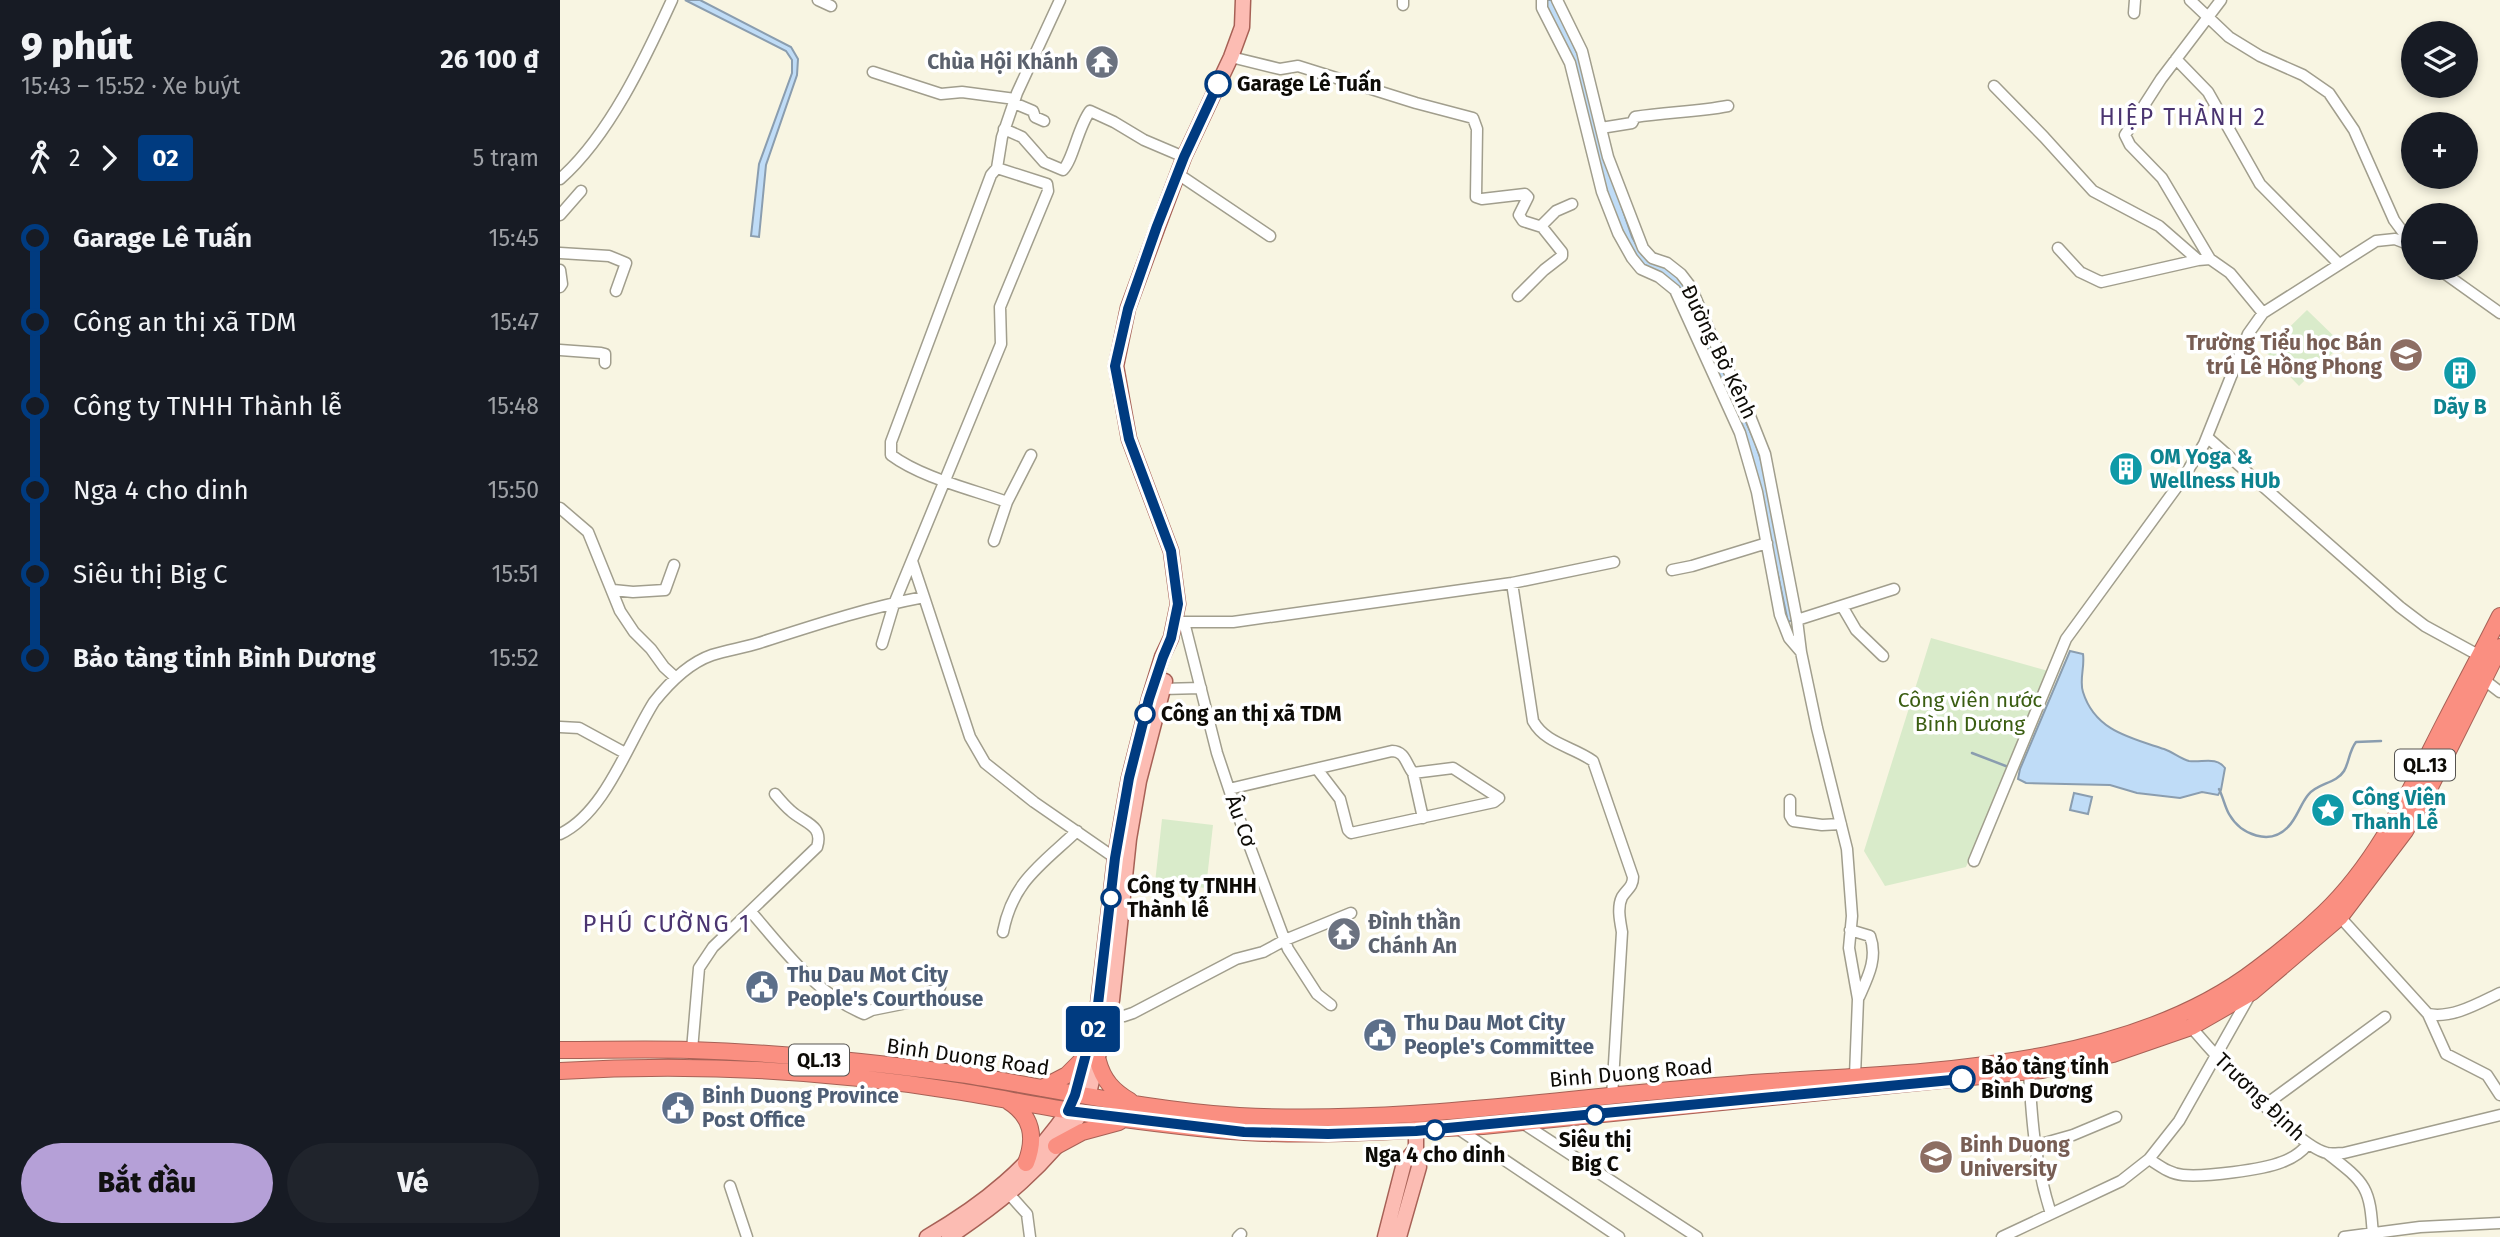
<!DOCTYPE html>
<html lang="vi">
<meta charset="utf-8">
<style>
:root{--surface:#171b24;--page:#20242c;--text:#f1f3f6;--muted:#9ea1a6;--accent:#b5a0d7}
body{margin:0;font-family:"Fira Sans",sans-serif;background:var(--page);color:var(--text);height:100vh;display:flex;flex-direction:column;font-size:26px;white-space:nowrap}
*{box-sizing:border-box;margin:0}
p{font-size:23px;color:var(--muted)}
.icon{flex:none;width:38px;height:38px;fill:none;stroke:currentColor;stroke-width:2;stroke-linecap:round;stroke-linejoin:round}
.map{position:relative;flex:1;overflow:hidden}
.details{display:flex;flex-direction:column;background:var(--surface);width:560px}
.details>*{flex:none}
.badge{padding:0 14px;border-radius:5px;font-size:24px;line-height:46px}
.fabs{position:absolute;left:1841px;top:21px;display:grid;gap:14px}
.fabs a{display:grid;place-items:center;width:77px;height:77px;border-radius:50%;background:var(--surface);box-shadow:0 4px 10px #0003;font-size:35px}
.map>.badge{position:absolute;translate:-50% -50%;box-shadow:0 0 0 4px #fff}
.legs{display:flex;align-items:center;gap:10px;height:77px;padding:0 21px;font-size:23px}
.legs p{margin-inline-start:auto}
.head{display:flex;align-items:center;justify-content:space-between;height:119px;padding:0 21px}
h1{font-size:38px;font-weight:800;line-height:52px}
.primary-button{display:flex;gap:14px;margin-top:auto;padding:14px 21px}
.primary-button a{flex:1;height:80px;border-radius:42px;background:var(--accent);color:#111;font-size:28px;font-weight:800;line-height:80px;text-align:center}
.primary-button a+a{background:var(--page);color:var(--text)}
ul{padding:0 21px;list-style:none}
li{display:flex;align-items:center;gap:24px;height:84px;font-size:26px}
li i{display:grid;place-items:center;width:10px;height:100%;margin:0 9px;background:currentColor}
li i::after{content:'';width:18px;height:18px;margin:-9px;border:5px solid;border-radius:50%;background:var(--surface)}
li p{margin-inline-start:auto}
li:first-child i{background:linear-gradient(#0000 50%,currentColor 0)}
li:last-child i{background:linear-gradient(currentColor 50%,#0000 0)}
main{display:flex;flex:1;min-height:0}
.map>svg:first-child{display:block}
.green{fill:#d9ebca}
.water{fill:#bfdcf7;stroke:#8a9daf;stroke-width:2}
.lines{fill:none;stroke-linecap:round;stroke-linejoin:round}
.stream{stroke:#8a9daf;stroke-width:2.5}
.minor-casing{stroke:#a19e8d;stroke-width:13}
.major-casing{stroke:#a76156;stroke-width:17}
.highway-casing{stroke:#a76156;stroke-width:18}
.minor{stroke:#fff;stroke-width:10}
.major{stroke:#fcbcb3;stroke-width:14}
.highway{stroke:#fa8f81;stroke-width:16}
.line-1-casing{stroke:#fff;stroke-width:16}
.line-1{stroke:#003b80;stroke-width:10}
.stop-1-dot{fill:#fff;stroke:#003b80;stroke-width:3.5}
.labels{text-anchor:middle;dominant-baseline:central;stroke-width:7;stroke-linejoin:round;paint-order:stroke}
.shield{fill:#fff;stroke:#565451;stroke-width:2}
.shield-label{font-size:19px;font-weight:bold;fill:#0d0b06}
.worship-label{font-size:21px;font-weight:bold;fill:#5b616d;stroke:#fff;text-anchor:end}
.stop-label{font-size:21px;font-weight:bold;fill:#0d0b06;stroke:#fff;text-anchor:start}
.education-label{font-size:21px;font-weight:bold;fill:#785e54;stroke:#fff;text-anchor:end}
.street-label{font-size:21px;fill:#0d0b06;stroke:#fff}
.culture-label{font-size:21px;font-weight:bold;fill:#0d838f;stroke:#fff;text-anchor:start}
.park-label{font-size:21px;fill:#3a5d11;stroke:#fff}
.service-label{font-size:21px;font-weight:bold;fill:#4e5e75;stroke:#fff;text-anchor:start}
.neighbourhood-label{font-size:23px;letter-spacing:2px;fill:#4a3470;stroke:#fff}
.quarter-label{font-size:24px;letter-spacing:2px;fill:#4a3470;stroke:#fff}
</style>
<main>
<section class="details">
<div class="head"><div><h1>9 phút</h1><p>15:43 – 15:52 · Xe buýt</p></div><b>26 100 ₫</b></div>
<div class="legs"><svg class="icon" aria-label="walk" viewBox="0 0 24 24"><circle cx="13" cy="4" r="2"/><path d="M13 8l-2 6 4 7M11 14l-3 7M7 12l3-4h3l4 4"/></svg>2<svg class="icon" aria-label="forward" viewBox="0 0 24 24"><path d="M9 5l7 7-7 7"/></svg><b class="badge" style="background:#003b80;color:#fff">02</b><p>5 trạm</p></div>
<ul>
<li><i style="color:#003b80"></i><b>Garage Lê Tuấn</b><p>15:45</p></li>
<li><i style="color:#003b80"></i><span>Công an thị xã TDM</span><p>15:47</p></li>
<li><i style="color:#003b80"></i><span>Công ty TNHH Thành lễ</span><p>15:48</p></li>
<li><i style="color:#003b80"></i><span>Nga 4 cho dinh</span><p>15:50</p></li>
<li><i style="color:#003b80"></i><span>Siêu thị Big C</span><p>15:51</p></li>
<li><i style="color:#003b80"></i><b>Bảo tàng tỉnh Bình Dương</b><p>15:52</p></li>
</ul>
<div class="primary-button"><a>Bắt đầu</a><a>Vé</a></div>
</section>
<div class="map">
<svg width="1940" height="1237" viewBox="0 0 1940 1237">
<rect width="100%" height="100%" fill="#f8f5e2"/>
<path class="green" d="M1747,310L1782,344L1739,386L1705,351Z
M1371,638L1492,672L1406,867L1325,886L1304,851Z
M602,819L653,825L646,888L595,883Z"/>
<path class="water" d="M125,0H140L231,47L238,59L237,75L206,165L199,237L191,236L199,164L232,73V60L226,51Z
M985,0H993L1022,64L1042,149L1072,237L1082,255L1104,265L1124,283L1195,442L1203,467L1233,620L1228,622L1195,468L1117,288L1080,262L1070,247L1054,212Z
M1510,651L1523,654C1525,667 1519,680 1523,692C1535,731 1571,738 1604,749C1613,752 1621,759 1629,761C1642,763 1656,756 1665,768L1661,790L1658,795L1642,792L1620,798L1577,793L1550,785L1466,783L1458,779L1460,769Z
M1514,793L1532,797L1528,814L1510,810Z"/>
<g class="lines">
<path class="stream" d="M1412,753L1451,768
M1659,789C1663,797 1665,807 1669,814C1681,835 1710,846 1728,827C1737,818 1740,805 1748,795C1757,783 1776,784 1784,771C1789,763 1789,751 1796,742L1821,741"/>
<g class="minor-casing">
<path id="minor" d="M258,0L271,6
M982,0V8L1010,63L1042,192L1058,233L1072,258L1081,269L1099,277L1115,290L1180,433L1197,492L1220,615L1229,638L1241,652L1257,728L1287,849L1292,916L1289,948L1298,999L1295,1076
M997,0L1022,51L1048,157L1083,248L1092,258L1107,263L1121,274L1131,287L1152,337L1186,406L1205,454L1237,620L1241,652
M1630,0L1669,37L1700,56L1743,75L1769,93L1794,130L1834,220L1851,243
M843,5V0
M1574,13L1575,0
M671,57L720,69L738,66L856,103L913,118L917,129L916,197L922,199L965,194L968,197L959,215L963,221L982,227L1002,252V256L984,270L958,296
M1616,59L1648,92L1700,184L1779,264
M313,72L381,94L402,92L455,99
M1434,86L1484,137L1533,191L1599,226L1638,260
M454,103L473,111L475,117L484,121
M1041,128L1072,123L1075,117C1107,112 1136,112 1168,106
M444,129L462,137L484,162L503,170C513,160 518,127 530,111L554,122L584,140L624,157
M437,168L431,175L331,442V455C362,478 411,489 447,502
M437,168L442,137L457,93L500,0
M618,174L710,236
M0,179C49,136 85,59 112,0
M0,215L21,191
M981,226L996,211L1012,204
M1498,248L1520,272L1541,282L1638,260L1650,259L1670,273L1703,313L1816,241L1835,239L1853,246
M0,253L49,256L66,263L56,291
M1650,259L1602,178L1570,145L1565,135L1601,79L1661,0
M1877,268L1940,313
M0,270L2,284L0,287
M0,350L41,353L45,354V363
M1647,437L1840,607L1865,626L1920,656
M0,508L28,532L60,611L74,632L91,649L104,667L116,678
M434,541L447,502L471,455
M352,561L364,597
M1112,570L1132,566L1207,543
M952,583L973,721C986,744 1012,746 1033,761L1073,877C1073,887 1067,889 1062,897C1057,907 1060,921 1062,932L1052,1097
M53,590L73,592L105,590L114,565
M1282,606L1296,630L1323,656
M1237,620L1334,589
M615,622H673L952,583L1054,562
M624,622L657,753L675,807L728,949L757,994L771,1005
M322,644L334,604L441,344L440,307L488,191L487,184L437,168
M1923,679L1940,692
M602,689L641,688
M0,727L19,728L65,753
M853,773L863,818
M669,789L832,751C845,751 846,764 853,773L893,768L939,798L934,802L791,833L788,830L780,799L757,769
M1230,800V816L1233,821L1262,825L1281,824
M0,834C45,813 68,743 94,702C109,683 129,663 152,655C167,650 183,648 199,643C255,625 306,608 364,597L410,737L425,763L474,802L555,858
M1414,861L1506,639L1622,480L1644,444L1688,334L1703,313
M192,913C225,951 256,994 304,1014L312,1010L347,1003L380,987
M1780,917L1868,1014L1886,1054L1927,1075L1940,1095
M1290,930L1310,936C1318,958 1308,977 1299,997
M443,932C453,881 481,865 517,831
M1868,1014C1892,1019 1919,1003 1940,993
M549,1016H564L573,1013L676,959L703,952L725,940L791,913
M1631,1027C1655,1055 1736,1146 1767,1153C1772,1154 1779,1153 1784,1153L1940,1115
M132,1050L139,968L153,947L257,847C264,825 244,823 231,811C225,806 220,800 215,794
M1469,1072C1472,1124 1475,1163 1491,1214
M1705,1105L1825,1017
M961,1122L1137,1237
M897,1128L1059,1237
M1474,1146L1513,1135L1556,1117
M1767,1153C1807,1184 1810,1187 1813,1237
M1589,1159C1600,1166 1610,1174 1623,1175C1645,1177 1702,1170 1722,1162C1733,1158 1741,1153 1748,1144
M170,1186L187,1237
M449,1194L467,1214L470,1237
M678,1237L681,1234
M1442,1237L1561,1181L1589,1159L1619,1121L1690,995
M1784,1237L1860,1227L1940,1223"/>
</g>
<g class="major-casing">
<path id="major" d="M515,1095L537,1013L555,858L569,778L589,699L602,657L611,638L618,604L611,551L569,439L556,366L568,308L598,226L624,157L671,57L682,27L683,0
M528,1097L552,1000L569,839L579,781L605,681
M367,1237C426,1203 469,1167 508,1111
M389,1237C440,1203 488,1165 521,1113
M825,1237L844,1163L856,1149
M839,1237L859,1167L856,1149V1131"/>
</g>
<g class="highway-casing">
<path id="highway" d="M0,1050C43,1050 87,1049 130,1050C220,1053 311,1062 400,1074C493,1088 584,1110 679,1116C856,1125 1032,1093 1208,1082C1366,1072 1567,1069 1697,969C1720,952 1743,933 1764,913C1820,859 1850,790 1885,722C1903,687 1922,652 1940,616
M538,1061C543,1080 553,1091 570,1101
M0,1071C132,1063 266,1070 396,1091C435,1097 472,1105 511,1111C559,1119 609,1125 658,1130C746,1138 834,1131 923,1126L1482,1070L1553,1054L1631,1027L1692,992L1780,917L1845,831L1871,785L1940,647
M482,1088L507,1075L525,1057
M448,1101C472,1116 476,1137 466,1163
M496,1146L522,1132L559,1122"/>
</g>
<use href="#minor" class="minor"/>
<use href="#major" class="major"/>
<use href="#highway" class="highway"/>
</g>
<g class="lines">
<g class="line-1-casing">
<path id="line-1" d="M658,84L624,157L597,226L568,309L555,366L569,439L611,551L618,604L611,638L603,657L589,699L569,778L555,858L537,1013L515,1095L508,1111L684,1132L768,1134L856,1131L1402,1079"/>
</g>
<use href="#line-1" class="line-1"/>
</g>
<defs>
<g id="temple-disc" transform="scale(1.75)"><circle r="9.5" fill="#6b7280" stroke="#fff"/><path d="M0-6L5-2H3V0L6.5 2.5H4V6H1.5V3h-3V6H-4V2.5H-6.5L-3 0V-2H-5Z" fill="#fff"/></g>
<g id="school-disc" transform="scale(1.75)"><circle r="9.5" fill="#8d6e63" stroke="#fff"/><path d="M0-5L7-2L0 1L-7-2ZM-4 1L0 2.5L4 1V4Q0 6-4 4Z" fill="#fff"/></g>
<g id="building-disc" transform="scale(1.75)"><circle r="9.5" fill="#0f9aa8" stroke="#fff"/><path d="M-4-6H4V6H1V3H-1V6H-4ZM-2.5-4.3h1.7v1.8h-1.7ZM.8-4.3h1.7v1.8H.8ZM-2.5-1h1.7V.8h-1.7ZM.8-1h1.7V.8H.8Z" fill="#fff"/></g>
<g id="sight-disc" transform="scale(1.75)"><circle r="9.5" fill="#0f9aa8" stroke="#fff"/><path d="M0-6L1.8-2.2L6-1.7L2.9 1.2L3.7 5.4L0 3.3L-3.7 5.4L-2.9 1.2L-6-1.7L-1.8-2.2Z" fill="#fff"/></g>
<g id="civic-disc" transform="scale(1.75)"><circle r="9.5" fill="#5c6f8a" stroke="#fff"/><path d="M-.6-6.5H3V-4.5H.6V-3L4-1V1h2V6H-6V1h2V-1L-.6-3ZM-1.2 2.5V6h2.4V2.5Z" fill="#fff"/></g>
<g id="university-disc" transform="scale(1.75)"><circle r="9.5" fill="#8d6e63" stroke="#fff"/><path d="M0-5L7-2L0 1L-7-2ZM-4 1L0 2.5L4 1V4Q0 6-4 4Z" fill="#fff"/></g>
</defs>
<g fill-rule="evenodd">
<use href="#temple-disc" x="542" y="62"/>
<use href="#school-disc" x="1846" y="355"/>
<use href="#building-disc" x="1900" y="373"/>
<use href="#building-disc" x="1566" y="469"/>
<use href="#sight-disc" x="1768" y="810"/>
<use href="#temple-disc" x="784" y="934"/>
<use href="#civic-disc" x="202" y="987"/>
<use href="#civic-disc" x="820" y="1035"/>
<use href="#civic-disc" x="118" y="1108"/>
<use href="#university-disc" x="1376" y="1157"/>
</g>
<g class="stop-1-dot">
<circle cx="658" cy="84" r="12"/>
<circle cx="585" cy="714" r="9"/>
<circle cx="551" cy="898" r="9"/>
<circle cx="1402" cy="1079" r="12"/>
<circle cx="1035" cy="1115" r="9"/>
<circle cx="875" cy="1130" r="9"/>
</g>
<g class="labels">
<g class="shield">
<rect x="1835" y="749.5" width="60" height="31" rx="5"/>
<rect x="229" y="1044.5" width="60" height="31" rx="5"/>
</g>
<g class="shield-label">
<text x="1865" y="765">QL.13</text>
<text x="259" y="1060">QL.13</text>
</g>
<g class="worship-label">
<text x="518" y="62">Chùa Hội Khánh</text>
<text x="808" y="922" text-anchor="start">Đình thần<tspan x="808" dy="24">Chánh An</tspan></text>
</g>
<g class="stop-label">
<text x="677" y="84">Garage Lê Tuấn</text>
<text x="601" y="714">Công an thị xã TDM</text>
<text x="567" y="886">Công ty TNHH<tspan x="567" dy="24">Thành lễ</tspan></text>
<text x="1421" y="1067">Bảo tàng tỉnh<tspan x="1421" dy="24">Bình Dương</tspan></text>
<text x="1035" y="1140" text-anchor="middle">Siêu thị<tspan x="1035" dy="24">Big C</tspan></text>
<text x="875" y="1155" text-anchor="middle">Nga 4 cho dinh</text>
</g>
<g class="education-label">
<text x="1822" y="343">Trường Tiểu học Bán<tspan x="1822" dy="24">trú Lê Hồng Phong</tspan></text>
<text x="1400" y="1145" text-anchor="start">Binh Duong<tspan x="1400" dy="24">University</tspan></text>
</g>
<g class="street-label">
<text transform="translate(1159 352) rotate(64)">Đường Bờ Kênh</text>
<text transform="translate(681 821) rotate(70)">Âu Cơ</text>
<text transform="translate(408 1057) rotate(8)">Binh Duong Road</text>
<text transform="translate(1071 1073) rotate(-5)">Binh Duong Road</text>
<text transform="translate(1700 1097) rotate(44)">Trương Định</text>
</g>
<g class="culture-label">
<text x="1900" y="407" text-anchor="middle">Dãy B</text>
<text x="1590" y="457">OM Yoga &amp;<tspan x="1590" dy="24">Wellness HUb</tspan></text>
<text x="1792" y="798">Công Viên<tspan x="1792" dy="24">Thanh Lễ</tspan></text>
</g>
<g class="park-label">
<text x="1410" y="700">Công viên nước<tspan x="1410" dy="24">Bình Dương</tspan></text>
</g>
<g class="service-label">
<text x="227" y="975">Thu Dau Mot City<tspan x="227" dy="24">People's Courthouse</tspan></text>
<text x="844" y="1023">Thu Dau Mot City<tspan x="844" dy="24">People's Committee</tspan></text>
<text x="142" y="1096">Binh Duong Province<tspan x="142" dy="24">Post Office</tspan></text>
</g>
<g class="neighbourhood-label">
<text x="1623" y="117">HIỆP THÀNH 2</text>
</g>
<g class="quarter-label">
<text x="107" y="924">PHÚ CƯỜNG 1</text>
</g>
</g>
</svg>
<div class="fabs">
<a><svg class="icon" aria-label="layers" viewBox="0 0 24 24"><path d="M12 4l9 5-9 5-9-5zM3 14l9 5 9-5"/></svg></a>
<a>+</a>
<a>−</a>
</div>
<b class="badge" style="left:533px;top:1029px;background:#003b80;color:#fff">02</b>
</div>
</main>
